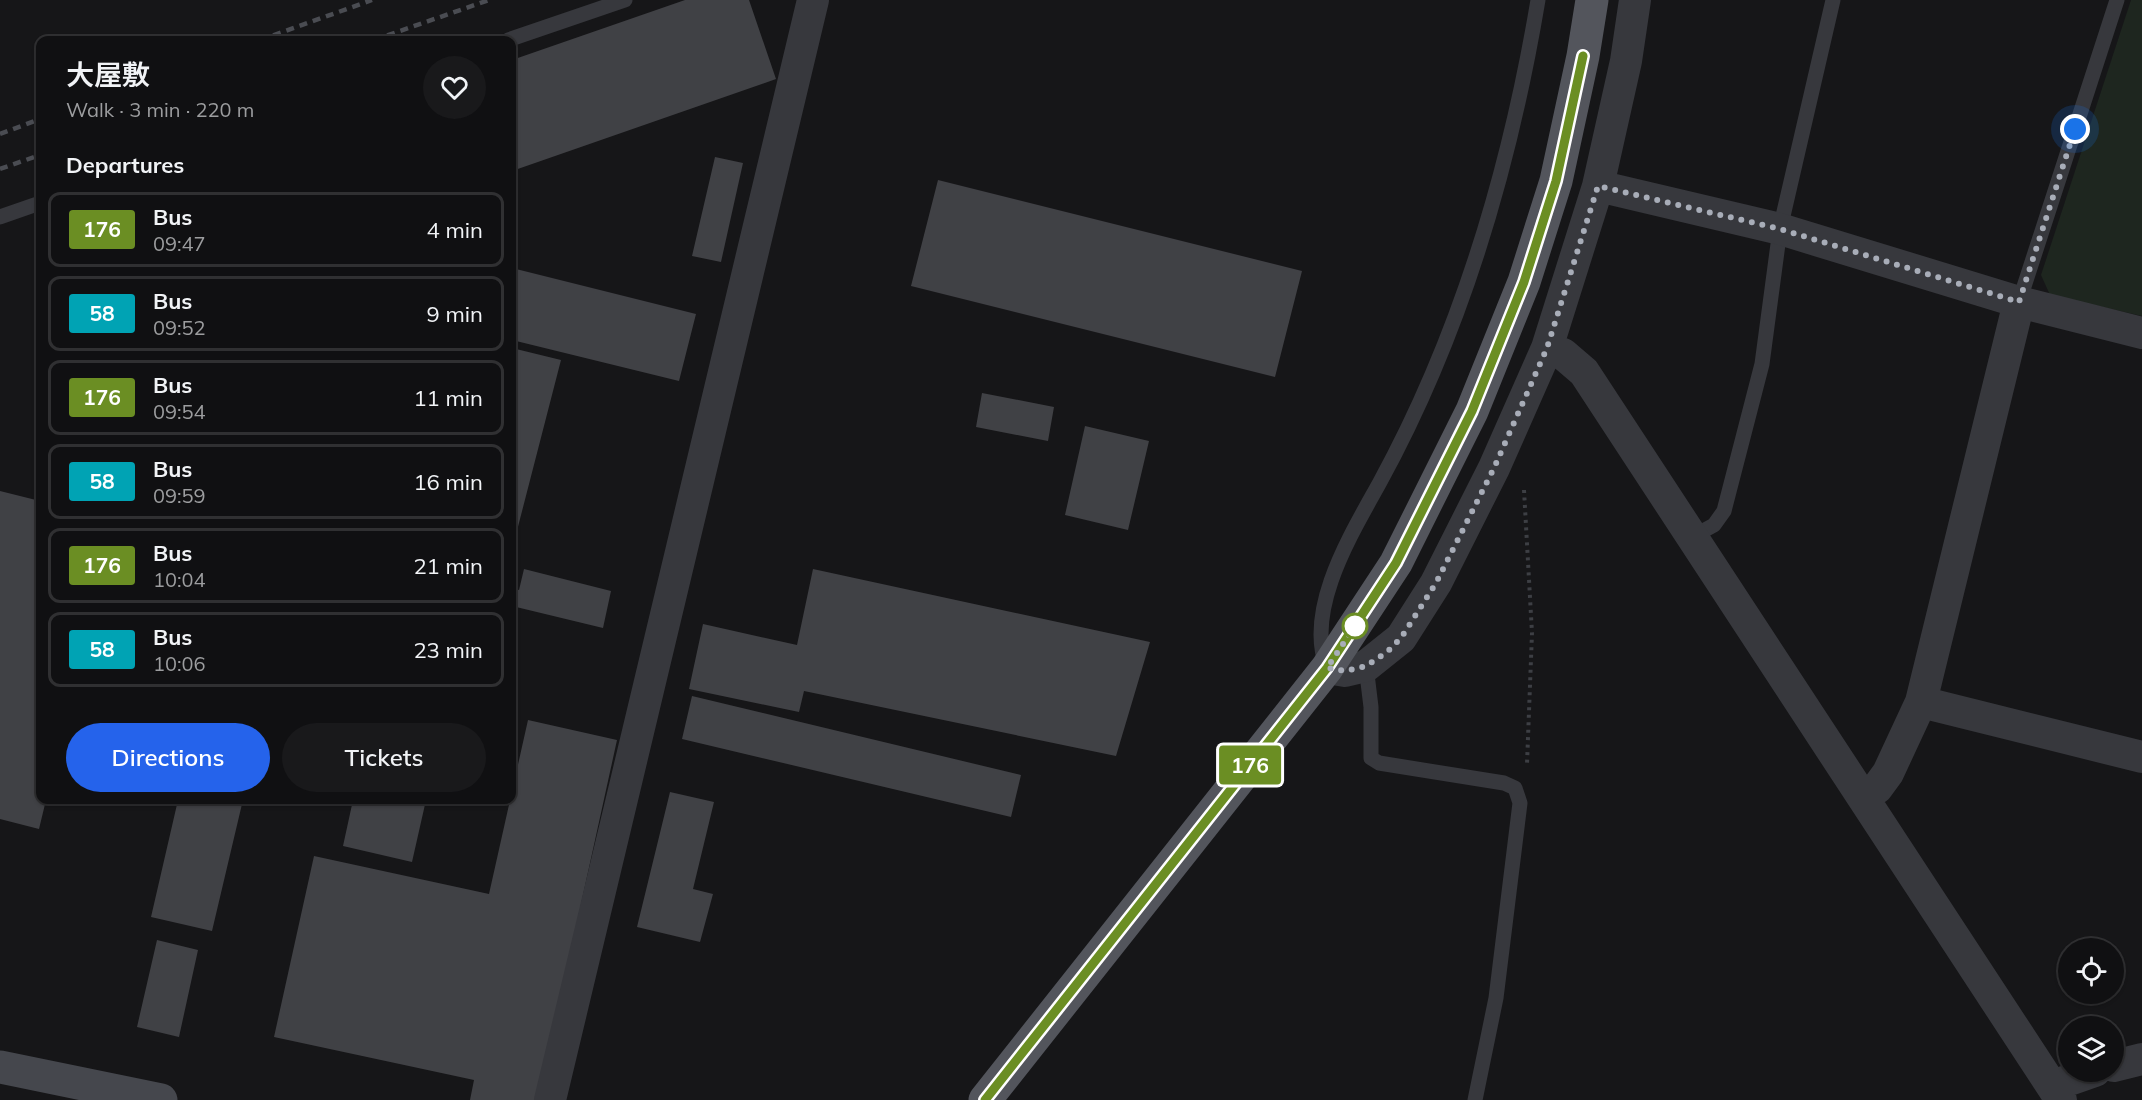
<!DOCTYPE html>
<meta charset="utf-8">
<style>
:root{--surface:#101012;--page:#19191b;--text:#f1f3f6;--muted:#9c9d9f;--line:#303032;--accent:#2563eb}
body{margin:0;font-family:Mulish,"Noto Sans JP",sans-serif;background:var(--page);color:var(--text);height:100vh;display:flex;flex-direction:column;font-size:22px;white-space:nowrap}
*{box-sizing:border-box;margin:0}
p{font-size:20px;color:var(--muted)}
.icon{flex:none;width:33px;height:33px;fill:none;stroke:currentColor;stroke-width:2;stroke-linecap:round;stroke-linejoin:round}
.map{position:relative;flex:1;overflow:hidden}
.details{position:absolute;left:36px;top:36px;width:480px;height:768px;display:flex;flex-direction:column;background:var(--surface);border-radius:12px;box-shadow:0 2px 4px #0004,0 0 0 2px var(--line)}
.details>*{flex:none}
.badge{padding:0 12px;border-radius:4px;font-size:21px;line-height:39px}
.fabs{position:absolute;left:2058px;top:938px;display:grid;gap:12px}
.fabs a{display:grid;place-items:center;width:66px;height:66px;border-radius:50%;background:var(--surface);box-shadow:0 2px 4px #0004,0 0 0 2px var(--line);font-size:30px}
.you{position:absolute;width:30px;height:30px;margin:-15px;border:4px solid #fff;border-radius:50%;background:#1a73e8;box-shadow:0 0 0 9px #1a73e833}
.map>.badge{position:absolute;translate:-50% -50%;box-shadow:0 0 0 3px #fff}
h2{padding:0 30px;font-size:22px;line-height:54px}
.round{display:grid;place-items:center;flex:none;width:63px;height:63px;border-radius:32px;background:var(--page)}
.summary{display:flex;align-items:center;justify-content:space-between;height:102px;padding:0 30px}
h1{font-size:28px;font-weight:600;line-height:45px}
.button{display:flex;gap:12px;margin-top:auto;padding:12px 30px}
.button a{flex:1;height:69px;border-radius:36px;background:var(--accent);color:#fff;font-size:24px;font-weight:600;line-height:69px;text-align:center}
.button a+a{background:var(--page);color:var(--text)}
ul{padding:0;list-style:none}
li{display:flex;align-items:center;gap:18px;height:75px;margin:0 12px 9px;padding:0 18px;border:3px solid var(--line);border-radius:12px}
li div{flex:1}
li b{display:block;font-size:22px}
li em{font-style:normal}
li .badge{min-width:66px;font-weight:700;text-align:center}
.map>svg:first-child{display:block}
.green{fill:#1e261f}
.building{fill:#404145}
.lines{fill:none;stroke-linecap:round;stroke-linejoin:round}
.path{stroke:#3d3f44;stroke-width:4;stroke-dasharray:3 4.5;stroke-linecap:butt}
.lane{stroke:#37383d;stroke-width:15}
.street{stroke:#37383d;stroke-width:32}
.secondary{stroke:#45474d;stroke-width:33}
.primary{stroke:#53555c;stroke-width:33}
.rail{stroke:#4a4c52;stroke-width:4.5;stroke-dasharray:8 6;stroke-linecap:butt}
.line-casing{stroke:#fff;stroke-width:14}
.line{stroke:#6b8e23;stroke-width:9}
.walk{stroke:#a8adb8;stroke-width:6;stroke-dasharray:0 10.8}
.stop-dot{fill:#fff;stroke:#6b8e23;stroke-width:3}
</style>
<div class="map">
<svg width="2142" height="1100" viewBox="0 0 2142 1100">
<rect width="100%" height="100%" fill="#161618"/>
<path class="green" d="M2131,0H2142V316L2050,295L2041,275Z"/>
<path class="building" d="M685,0H749L776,79L512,171V60Z
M715,157L743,163L721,262L692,256Z
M938,180L1302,271L1275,377L911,286Z
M512,268L696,314L679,381L512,340Z
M512,348L561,360L512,550Z
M982,393L1054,407L1048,441L976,427Z
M1085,426L1149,441L1128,530L1065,515Z
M0,491L40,501V800H46L39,829L0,819Z
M524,569L611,591L603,628L512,606V588L519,590Z
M813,569L1150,642L1116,756L804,691L799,712L689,689L703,624L797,645Z
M692,696L1021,775L1011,817L682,739Z
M528,720L617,740L538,1100H470L474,1080L274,1037L314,856L489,894Z
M670,792L714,802L693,889L713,894L700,942L637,927Z
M178,800H222L242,804L212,931L151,917Z
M353,800H426L412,862L343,846Z
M157,940L198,950L179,1037L137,1027Z"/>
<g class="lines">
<path class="path" d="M1524,490L1532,633L1527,764"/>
<path class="lane" d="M508,40L625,0
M0,217L40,203
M2019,302L2117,0
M1692,537L1714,525L1724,511L1762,364L1780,229L1833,0
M1366,666L1371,707V758L1379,763L1504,783L1515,788L1520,803L1496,998L1475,1100
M1327,668C1304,609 1352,533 1380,482C1462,332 1510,167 1538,0"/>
<path class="street" d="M1598,186L1780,229L2019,302L2142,333
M1547,348L1563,354L1584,372L2061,1100
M1327,668L1345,671L1366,666L1401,638L1436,583L1494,468L1547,348L1598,186L1626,61L1635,0
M1921,702L2142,757
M1863,798L1877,788L1888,773L1921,702L2019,302
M2114,1066L2142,1059
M2052,1086L2095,1071
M550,1100L813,0"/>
<path class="secondary" d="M0,1067L161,1100"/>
<path class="primary" d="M985,1100L1327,668L1396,563L1472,411L1524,282L1556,181L1583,56L1592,0"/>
<path class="rail" d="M260,40L372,0
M374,40L489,0
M0,134L40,119
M0,169L40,155"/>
</g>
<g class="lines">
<g class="line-casing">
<path id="line" d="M985,1100L1327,668L1396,563L1472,411L1524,282L1556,181L1583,56"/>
</g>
<use href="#line" class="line"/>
<path class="walk" d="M1355,626L1327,668L1345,671L1366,666L1387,652L1401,638L1436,583L1494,468L1547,348L1598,186L1780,229L2019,302L2075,129"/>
</g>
<circle class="stop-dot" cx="1355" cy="626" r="12"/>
</svg>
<div class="fabs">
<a><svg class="icon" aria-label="locate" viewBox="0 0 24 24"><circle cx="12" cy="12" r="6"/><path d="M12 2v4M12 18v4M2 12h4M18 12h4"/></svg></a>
<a><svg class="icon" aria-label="layers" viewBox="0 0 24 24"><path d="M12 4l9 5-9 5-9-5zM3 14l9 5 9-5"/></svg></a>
</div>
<div class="you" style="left:2075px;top:129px"></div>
<b class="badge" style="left:1250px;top:765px;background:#6b8e23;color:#fff">176</b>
<section class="details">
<div class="summary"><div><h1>大屋敷</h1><p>Walk · 3 min · 220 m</p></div><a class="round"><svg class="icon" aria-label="heart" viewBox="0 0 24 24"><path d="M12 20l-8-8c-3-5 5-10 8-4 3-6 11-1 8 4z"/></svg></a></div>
<h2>Departures</h2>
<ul>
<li><span class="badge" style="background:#6b8e23;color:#fff">176</span><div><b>Bus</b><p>09:47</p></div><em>4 min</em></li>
<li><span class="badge" style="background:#00a3b4;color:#fff">58</span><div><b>Bus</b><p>09:52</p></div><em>9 min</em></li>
<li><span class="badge" style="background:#6b8e23;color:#fff">176</span><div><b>Bus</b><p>09:54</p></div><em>11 min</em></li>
<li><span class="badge" style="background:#00a3b4;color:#fff">58</span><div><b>Bus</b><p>09:59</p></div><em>16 min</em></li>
<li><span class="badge" style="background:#6b8e23;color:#fff">176</span><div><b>Bus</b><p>10:04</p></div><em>21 min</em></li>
<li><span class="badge" style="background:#00a3b4;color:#fff">58</span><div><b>Bus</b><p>10:06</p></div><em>23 min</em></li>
</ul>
<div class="button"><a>Directions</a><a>Tickets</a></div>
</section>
</div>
